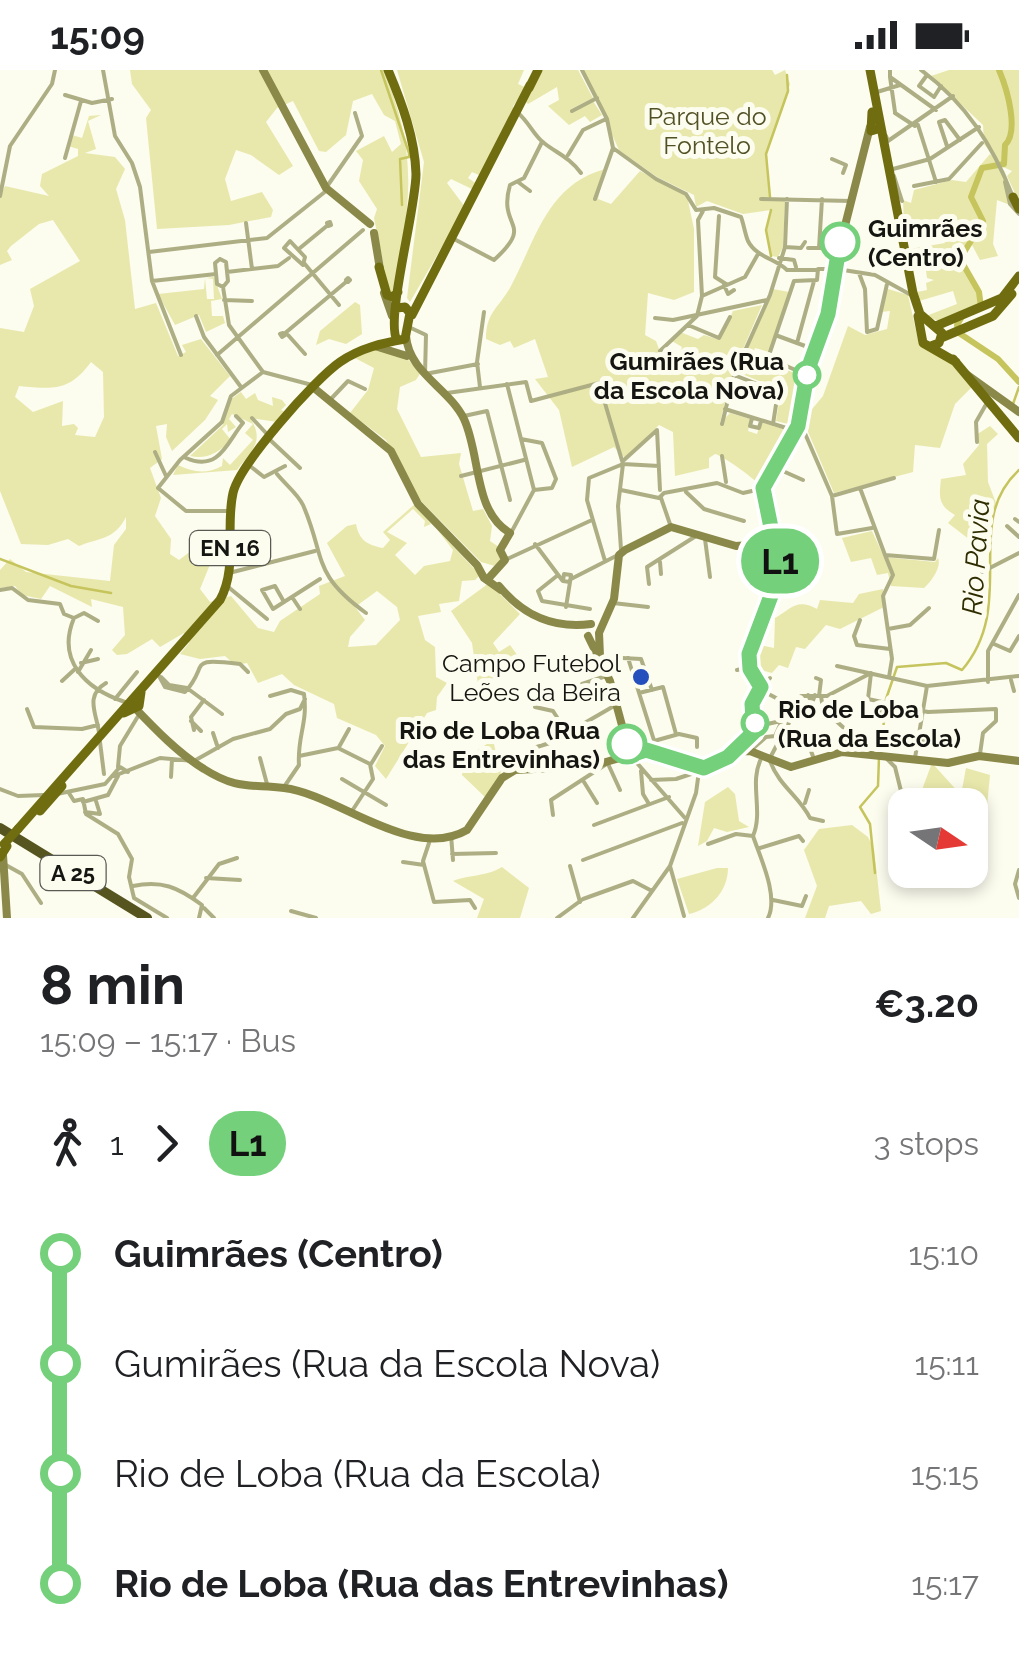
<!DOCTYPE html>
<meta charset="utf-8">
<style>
:root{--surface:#fff;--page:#f2f2f2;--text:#202124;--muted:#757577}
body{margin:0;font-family:Raleway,sans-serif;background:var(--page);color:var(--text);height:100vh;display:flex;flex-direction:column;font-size:38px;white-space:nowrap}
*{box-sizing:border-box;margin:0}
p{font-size:32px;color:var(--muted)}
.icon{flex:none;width:55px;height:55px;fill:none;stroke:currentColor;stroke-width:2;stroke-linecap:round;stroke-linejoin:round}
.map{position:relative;height:848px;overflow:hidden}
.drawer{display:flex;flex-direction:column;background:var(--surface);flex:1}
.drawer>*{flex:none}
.badge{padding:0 20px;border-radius:32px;font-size:35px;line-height:65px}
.needle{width:65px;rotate:103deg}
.controls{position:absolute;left:888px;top:718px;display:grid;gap:20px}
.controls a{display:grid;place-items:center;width:100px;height:100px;border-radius:20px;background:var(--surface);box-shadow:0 5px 15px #0003;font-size:50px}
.map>.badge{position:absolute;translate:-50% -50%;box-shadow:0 0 0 5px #fff}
.legs{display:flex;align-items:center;gap:15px;height:110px;padding:0 40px;font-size:32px}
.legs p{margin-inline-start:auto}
.headline{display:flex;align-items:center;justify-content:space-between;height:170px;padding:0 40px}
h1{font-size:55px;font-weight:700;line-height:75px}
ul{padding:0 40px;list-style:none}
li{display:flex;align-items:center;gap:35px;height:110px;font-size:38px}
li i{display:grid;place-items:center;width:15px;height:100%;margin:0 12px;background:currentColor}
li i::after{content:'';width:25px;height:25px;margin:-12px;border:8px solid;border-radius:50%;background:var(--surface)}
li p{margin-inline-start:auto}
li:first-child i{background:linear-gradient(#0000 50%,currentColor 0)}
li:last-child i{background:linear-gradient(currentColor 50%,#0000 0)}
.status{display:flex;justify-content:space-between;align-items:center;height:70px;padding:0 50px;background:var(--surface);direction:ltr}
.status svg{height:28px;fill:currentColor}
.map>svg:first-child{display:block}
.green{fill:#e8e8ac;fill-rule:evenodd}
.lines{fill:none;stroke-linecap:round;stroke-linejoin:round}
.stream{stroke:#c6c45d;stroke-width:2.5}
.river{stroke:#c6c45d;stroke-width:6}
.street{stroke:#aeae85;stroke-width:4}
.secondary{stroke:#8a8949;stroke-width:8}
.primary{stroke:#706d10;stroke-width:9}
.highway{stroke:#57551f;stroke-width:10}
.primary-bridge{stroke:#706d10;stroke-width:9}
.line-1-casing{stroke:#fff;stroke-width:22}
.line-1{stroke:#74d07a;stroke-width:15}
.stop-1-dot{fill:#fff;stroke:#74d07a;stroke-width:5}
.poi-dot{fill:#254fbd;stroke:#fcfcef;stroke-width:4}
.labels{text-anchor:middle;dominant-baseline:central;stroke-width:10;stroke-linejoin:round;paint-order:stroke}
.shield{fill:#fcfcef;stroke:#5a5a54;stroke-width:2.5}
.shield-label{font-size:22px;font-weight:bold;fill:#151511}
.park-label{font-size:25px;fill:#525126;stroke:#fcfcef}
.stop-label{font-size:25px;font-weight:bold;fill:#151511;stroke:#fcfcef;text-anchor:start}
.poi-label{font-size:25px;fill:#151511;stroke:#fcfcef;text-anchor:end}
.water-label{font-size:28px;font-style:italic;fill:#2f2d00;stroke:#fcfcef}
</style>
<div class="status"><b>15:09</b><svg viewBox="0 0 49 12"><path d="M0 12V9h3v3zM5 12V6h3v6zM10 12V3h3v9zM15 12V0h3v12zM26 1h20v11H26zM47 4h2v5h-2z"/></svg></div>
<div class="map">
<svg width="1019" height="848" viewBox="0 0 1019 848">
<rect width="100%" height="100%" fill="#fcfcef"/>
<path class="green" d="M130,0H384C420,91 409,131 395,224L389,222L374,148L377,139L359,111L363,90L356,81L384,66L392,82L401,74L395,51L384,45L372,24L353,31L346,65L326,82L319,81L293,31L277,38L266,52L293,96L279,105L251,85L236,80L225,109L231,131L262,122L273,140L271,147L229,155L157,159L146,48L151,40L132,14Z
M397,0H524L518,14L527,18L513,36L514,44L481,106L472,102L468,108L477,114L474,120L451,109L447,113L465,137L410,232L407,228L424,92Z
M541,0H578L593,28L571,39V43L593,31L602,45L590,52L585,46L569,55L548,36L559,30L557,17L528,34L525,31Z
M583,0H772L775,5L785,0L790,14L767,84L770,127L758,130L785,131L783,177L778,187L771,186L766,159L771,140L743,144L707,131L696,137L694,125L657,107L619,80Z
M949,0H1019V132L1007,106L1012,101L1003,97L1006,75L1009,72L1004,75L1005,90L998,93L1005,102L1010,135L997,130L993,174L998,186L980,190L972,175L960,188L979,223L980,237L941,252L926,246L957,234L953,221L919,231L917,222L927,220L926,213L934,210L927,208L924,186L908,189L910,179L945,173L942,155L904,158L903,130L911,133L914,120L952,110L966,112L990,84L997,91L984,74L983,55L931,6Z
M101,45L88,51L96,79L85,83L115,87L125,99L116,119L125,150L135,239L156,233L178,286L186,282L182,275L201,269L230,306L210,326L218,330L205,350L172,381L166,367L167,354L156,356L162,389L150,398L161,428L155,446L171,469L170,484L179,490L211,466L220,470L200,519L210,532L231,526L258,558L274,562L280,551L320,524L319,516L345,506L327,473L347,456L356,454C359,470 367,475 383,478L390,470L383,462L415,434L431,454L424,457L425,451L413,439L387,462L407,473L395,485L415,505L424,496L450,491L453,480L436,458L480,505L475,510L462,511L459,531L439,534L441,542L418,546L425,570L435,577L436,607L447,613L437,627L436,640L427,643L386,709L375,696L385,676L376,665L337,648L334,634L294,615L282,604L258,613L247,593L235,595L225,586L200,589L180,584L189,573L184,563L160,577L152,569L127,584L117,585L112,580L125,565L123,537L91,529L92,537L50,516L41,529L22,525L15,516L0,518V500L10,489L26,502L110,511L114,475L126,459V447C114,470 101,467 79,476L68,469L48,475L21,474L0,421V258L24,262L34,236L30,219L80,191L53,150L39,154L11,176L7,181L12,190L0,195V127L5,116L49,126L40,116L42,104L78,86V79L68,76L72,65L82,68L89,46ZM91,292L103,302L104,347L95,367L75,365L78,358L74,354L62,356L63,331L33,342L15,327L19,316C53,319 69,322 91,292ZM377,521L397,537L400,550L376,575L348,577L350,567L365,550L355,537Z
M605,99L598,129L611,134L640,101L687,126L694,159V222L674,230L648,223L645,265L656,271L663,290L679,287L682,277L672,271L680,262L698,269L704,265L720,270L733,241L762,235L731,307L720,353L730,343L751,349L748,361L757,364L761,352L793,362L762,417C756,410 724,386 715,384L709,388V398L675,406L673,362L659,355L625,388L614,377L572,397L559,340L535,309L548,307L535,269L514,278L510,271L500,275L486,269C486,242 499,238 511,216C536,169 547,115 605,99Z
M214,207L222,229L211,231L212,246H223L225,253L206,262L199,245L175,255L158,224L204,219L205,208L207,229H214L213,209L206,208Z
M773,219L789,222L769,282L755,278L750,292L743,289Z
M888,219L908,225L919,274L948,289L972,317L955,334L940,378L915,375L913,402L834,423L803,350L823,326L848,256L865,265L887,259L890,241L881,242Z
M355,232L360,235L362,264L346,274L329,269L316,275L320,261Z
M375,279L405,287L421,302L416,310L400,317L397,339L421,387L461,383L459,394L473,441L483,439L492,456L490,471L499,477L502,488L495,496L481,492L418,428L386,370L350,343L368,320L374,298L353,287Z
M765,291L804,307L796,356L776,351L781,320L737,302L740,294L761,302Z
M241,322L246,329L255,323L258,330L273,336L272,327L282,330L286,335L281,340L287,343L277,352L250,348C266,372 250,382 237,400L173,405L178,395C194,403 207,404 222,396L223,388L230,395L253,370L245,363L253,354L232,344L229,349L236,357L228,362L227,354L222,359L231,370C219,383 205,390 190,386L223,355L230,330Z
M990,356L998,364L987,374L988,412L996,433L992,452L974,473L948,453L955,445C938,435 939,427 941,409L966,405L963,394L979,375L976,365Z
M872,461L884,487L935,492L938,488C942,497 931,512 924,518L891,516L888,503L877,505L871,488L851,492L842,468Z
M489,513L520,544L493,573L499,582L510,575L518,586V599L478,614L472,573L451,541Z
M883,519L884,537L840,559L826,555L805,579L796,577L788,598L779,595L772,603L753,598L754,574L774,578L775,548C792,538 797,528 817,539L820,530L853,533L859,524Z
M493,670L502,708L485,727L462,705L464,689Z
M932,693L961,725L966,698L990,705L987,736L970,756V735H925L923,717Z
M728,717L735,724L739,751L749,757L727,762L714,758L707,771L698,776L705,732Z
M852,755L868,767L874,779L881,841L871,844L861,831L829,836L825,848H805L817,816L804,780L819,759Z
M502,797L529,818L520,848H477L484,829L453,811C471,804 485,807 502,797Z
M717,798H728C728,820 712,839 689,844L677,809Z"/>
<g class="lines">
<path class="stream" d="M381,0L409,83V87L400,89L402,135
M770,127L766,84L788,21L787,5
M771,186L766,160L771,140
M1013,334L1019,317
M0,489L71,516L111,523
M881,682L886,629L897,597L946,593L962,600C1019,533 961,453 1019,400
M875,803L870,754L860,737L878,716L879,687"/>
<path class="river" d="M981,237L979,222L960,189L983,151L971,127L982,98L1004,94L1005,75C1019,62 1008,21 999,0
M963,245L957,255L959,263L998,289L1019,312"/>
<path class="street" d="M103,0L115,66L132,93L140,117L152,211L181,285
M582,0L607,49L613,78L656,109L686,124L696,140L714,138L741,147C744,155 745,164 748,171C756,187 776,189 787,200H818
M890,0V7L936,40
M921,0C967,34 993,76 1013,127
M927,5L919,16L934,27L941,16
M890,7L895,42
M877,22L900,15
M65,25L92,33L112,29
M572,41L597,28
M518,43C529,52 534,66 544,73C558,84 569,87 581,103
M895,43L915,56
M918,55L936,112
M886,66L888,71L953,26
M947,76L939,52L945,50L960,70
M568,85L583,60L606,49
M65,88L81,31
M832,89L846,95L843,103
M893,99L930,89L979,57
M894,106L902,131
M518,112L530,121
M1005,112L1010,134L1019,144
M328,115L362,66L355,43
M914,116L949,109L982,73
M0,126L10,76L52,14L55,0
M595,129L613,78
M761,129L851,131
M719,146L715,207L726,214
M330,152L331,155L328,156L327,153Z
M246,153L252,199
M454,169L494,190C536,152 497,159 510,115L524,108L542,72
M290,171L305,187L303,195L284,178Z
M785,177L801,178L805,172
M300,178L328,155
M808,178H839
M819,178L822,129
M149,182L267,168L326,121
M779,188L794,190L796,197
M220,189L226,192L228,211L223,217L229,255L263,302
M220,189L215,193L217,214L223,217
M304,193L339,235
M837,199L875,205L911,225
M227,202L278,196L289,188
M859,203L865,219L867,262L877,259L887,214
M348,208L350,210L348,212L346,210Z
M152,211L216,204
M724,215L728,224L734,220
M702,226L698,150L703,141
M224,230L252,231
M196,246L204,267L241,317
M655,248L673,250L767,230
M688,255L719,268L730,247
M411,258L426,265L425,304L478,294
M283,263L285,265L282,267L280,264Z
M284,264L346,212
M288,265L305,284
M778,266L816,280
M797,273L814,211
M660,281L697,246L702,226L745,207L758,184
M217,285L363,160
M734,305L778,322L773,354
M807,305L768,288L794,211L817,210L818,199H834
M507,314L534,420L512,461
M480,317L477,292L484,242
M447,323L526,312L531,331L599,313L623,394L618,436L621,479
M329,331L348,311L365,319
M725,339L796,361
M464,346L487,341L510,430
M252,348L266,363
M752,348L750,356L759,358L761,351
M800,352L832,426L837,464L872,458
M722,354L734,305L770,225L785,177L787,129
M657,360L660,420
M268,368L300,398
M521,369L542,373L556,409L552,418L534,420
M977,372L976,352L988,331
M155,382L166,406
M722,386L726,412
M186,388C220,403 228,370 243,353L236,346
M624,390L657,360
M250,396L264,407L285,396
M776,398L803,410
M277,404C285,414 298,424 303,435C326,488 311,503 366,543
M461,406L524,390
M860,418L885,485L934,489L939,460
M621,420L659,428L664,423L717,413L743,423L761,419
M686,422L704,439L744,451
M832,426L894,408
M661,428L671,457
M227,441H186L158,418L180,390L222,352L231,326L263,302L312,315
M1015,449L1019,452
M1007,456L1019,467
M705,469L710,507
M535,474L562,510
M885,485L893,505L883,526L892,589L889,607
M505,490L592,450
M605,491L587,430L589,408L623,394L659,396
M660,492L661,504
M982,502L1019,483
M229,503L315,481
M564,504L571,505L570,512L563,511Z
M558,505L538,521L542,531L590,539
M780,506L791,507
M571,509L616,486
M649,514L647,497L696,466
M227,516L267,549
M0,520L12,518L28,530L60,534L64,544L74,548
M292,527L300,539
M284,532L275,516L262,520L273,539L320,509
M613,533L648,537
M566,537L570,512
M74,548C56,591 86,619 125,632
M74,548L84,543L98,551
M860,550L854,566L857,575L890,579
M888,559L910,555L929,538
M994,574L1010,581L1019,566
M603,587L641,589L652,620
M628,588L658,683
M81,593L98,589
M837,596L927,616L1019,606
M737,600L750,597
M78,602L91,580
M871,603L868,629L928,642L996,639V651L983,663L980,684
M159,606L165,617L185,622C210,595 185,587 240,594L248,602
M161,607L169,615L187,618L222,644
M816,608L821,610L819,626
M1011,610L1014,621
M62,611L75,599
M988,612V581L1019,525
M582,614L606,606
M761,616L770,608
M763,621L789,635
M639,623L663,617L676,664
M808,625L812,633L815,625
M270,626L291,620L304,624C308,654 297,666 299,695L284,717
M821,626L823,639L845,659L847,681
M115,629L137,602
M535,637L553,641L567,663
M27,639L34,657L82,659L98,655
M191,651L201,661
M868,651L879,643L882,632
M788,655L793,642
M758,656L781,651
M194,660L191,647L204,630
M99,663C97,644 84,626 106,613
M213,663L218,678
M775,666L789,635L801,626H827L871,603
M920,670L938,676
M654,671L679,664L697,668V677
M100,672L104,704
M787,673H808L814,689
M339,677L349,659
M750,681L766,667L775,666L779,671L771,686
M630,685L685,748
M299,686L338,678L370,694L373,709L352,741
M885,687L895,697L905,737
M260,688L267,714
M915,688L927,616
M770,691C779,716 800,727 810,748L823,751
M371,694L382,676
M609,696L620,720
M118,697L120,676L140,643
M527,697L530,679L550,673L614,636
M641,701L643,724L649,734
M114,706L160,688L194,691L233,669L270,659L286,644L300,639L305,629
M171,707L172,689
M342,709L386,735
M651,710L676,709L700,701
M584,712L597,733
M0,719L18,726L44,725
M69,723L74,731L83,729
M57,724L105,714L120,697L128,702
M83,729L86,744L118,764L132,789L129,807L134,828L167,848
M83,732L108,725L118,706
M805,733L809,720
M85,742L100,744L96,731
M553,745L551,730L608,693
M594,755L669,727
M451,765L453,790
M753,766C760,787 779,826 768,848
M753,766C764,740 748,712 762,687
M430,770L423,791L434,832L470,830L475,838
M708,774L736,764L753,766
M760,778L799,766L803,771
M452,784L496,783
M583,790L682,753
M403,792L424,795
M4,794L22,804L41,833
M570,796L580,832
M670,796L684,846
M1019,800L1015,814L1019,828
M206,808L240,810
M133,816C161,810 178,817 202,835L199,848
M193,828L219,794L237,788
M773,830L802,836L806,826
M204,838L214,848
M291,841L316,848
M557,848L583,829L633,811L652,821
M633,848L670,796L696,723L699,701"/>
<path class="secondary" d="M263,0L326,118L370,154
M374,163L380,199
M384,223L392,246
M406,266C409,303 449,318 464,349C481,386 473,441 510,463L500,480L505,490L487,510
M378,277L407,286
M966,304L1019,342
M314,318L391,381L418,434L477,495L484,508L501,520
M499,516C523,545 552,559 591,554
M588,566L610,611L630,685
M600,586L599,563L614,529L619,485L625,480L671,457L736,476L775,473
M134,637C154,658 179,684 204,699C237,720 250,714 284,718C337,724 412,792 467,760L502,708L515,700L592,696L647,680L704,699L734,682L755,658L752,634L761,617C731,574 774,544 780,502C785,475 763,446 763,419L798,356L808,299L828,244L834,199L870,57
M734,682L750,681L791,697L842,682L948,693L979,686L1019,691
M3,785L7,848"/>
<path class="primary" d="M388,0C402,33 415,68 416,104C416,139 385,250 397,270
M870,0L913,223L920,244L942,263L939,273L931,276
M529,18L538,0
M872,42L871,61L881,58
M1013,127L1019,139
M379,197L387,225L393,227L398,222
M412,245L530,15
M918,246L923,273L956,292
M936,256L1002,228L1019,206
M941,268L993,246L1012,224
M953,289L1019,368
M124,643L139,636L141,622
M40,741L62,716
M18,759L220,530C238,497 225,458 233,423C239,395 315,309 340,292C360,278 383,273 405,269L410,243L405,237L397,238
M0,787L7,776"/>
<path class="highway" d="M0,758L147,848"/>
<path class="primary-bridge" d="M4,774L18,759"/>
</g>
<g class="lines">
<g class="line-1-casing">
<path id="line-1" d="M627,674L630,685L646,680L704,698L728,687L754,662L752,634L761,617L750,599L749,584L780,502L763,418L798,356L808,299L828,244L840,172"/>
</g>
<use href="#line-1" class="line-1"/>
</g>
<g class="stop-1-dot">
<circle cx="840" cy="172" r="18"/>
<circle cx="807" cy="305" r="12"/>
<circle cx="755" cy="653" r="12"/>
<circle cx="627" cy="674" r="18"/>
</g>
<circle class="poi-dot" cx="641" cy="607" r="10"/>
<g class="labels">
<g class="shield">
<rect x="190" y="461" width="80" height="34" rx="8"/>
<rect x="40.5" y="786" width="65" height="34" rx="8"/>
</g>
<g class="shield-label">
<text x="230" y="478">EN 16</text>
<text x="73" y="803">A 25</text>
</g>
<g class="park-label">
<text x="707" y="46">Parque do<tspan x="707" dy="29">Fontelo</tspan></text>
</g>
<g class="stop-label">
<text x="868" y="158">Guimrães<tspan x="868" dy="29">(Centro)</tspan></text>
<text x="784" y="291" text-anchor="end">Gumirães (Rua<tspan x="784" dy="29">da Escola Nova)</tspan></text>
<text x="778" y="639">Rio de Loba<tspan x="778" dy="29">(Rua da Escola)</tspan></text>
<text x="600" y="660" text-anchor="end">Rio de Loba (Rua<tspan x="600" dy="29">das Entrevinhas)</tspan></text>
</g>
<g class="poi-label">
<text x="621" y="593">Campo Futebol<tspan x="621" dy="29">Leões da Beira</tspan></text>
</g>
<g class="water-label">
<text transform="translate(976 487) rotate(-86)">Rio Pavia</text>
</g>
</g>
</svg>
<div class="controls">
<a><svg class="needle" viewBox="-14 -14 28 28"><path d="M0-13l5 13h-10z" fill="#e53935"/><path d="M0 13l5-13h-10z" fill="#757577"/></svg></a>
</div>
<b class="badge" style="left:780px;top:491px;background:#74d07a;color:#111">L1</b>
</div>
<section class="drawer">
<div class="headline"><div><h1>8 min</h1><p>15:09 – 15:17 · Bus</p></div><b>€3.20</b></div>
<div class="legs"><svg class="icon" aria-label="walk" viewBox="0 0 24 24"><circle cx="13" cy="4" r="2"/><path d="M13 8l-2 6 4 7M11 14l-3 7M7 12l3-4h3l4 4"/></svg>1<svg class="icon" aria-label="forward" viewBox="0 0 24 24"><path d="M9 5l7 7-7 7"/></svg><b class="badge" style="background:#74d07a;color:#111">L1</b><p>3 stops</p></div>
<ul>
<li><i style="color:#74d07a"></i><b>Guimrães (Centro)</b><p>15:10</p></li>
<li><i style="color:#74d07a"></i><span>Gumirães (Rua da Escola Nova)</span><p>15:11</p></li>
<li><i style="color:#74d07a"></i><span>Rio de Loba (Rua da Escola)</span><p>15:15</p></li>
<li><i style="color:#74d07a"></i><b>Rio de Loba (Rua das Entrevinhas)</b><p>15:17</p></li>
</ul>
</section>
